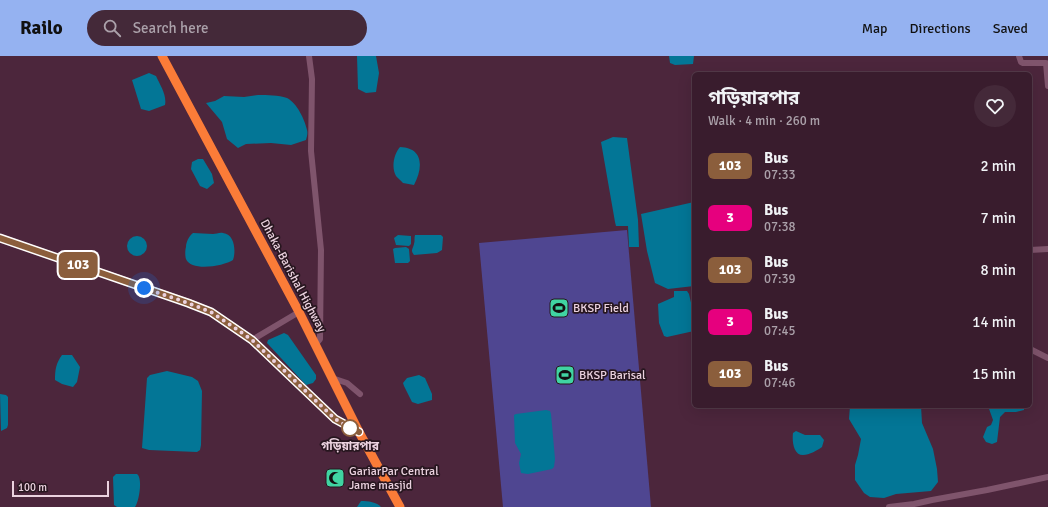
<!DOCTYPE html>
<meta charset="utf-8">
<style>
:root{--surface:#391c2d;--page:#442939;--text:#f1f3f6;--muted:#aba1aa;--line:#533a49;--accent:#95b2f1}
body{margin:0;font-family:Signika,"Noto Sans Bengali",sans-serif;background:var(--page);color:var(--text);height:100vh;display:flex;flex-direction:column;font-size:15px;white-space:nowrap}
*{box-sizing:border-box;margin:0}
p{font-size:13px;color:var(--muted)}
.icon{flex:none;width:22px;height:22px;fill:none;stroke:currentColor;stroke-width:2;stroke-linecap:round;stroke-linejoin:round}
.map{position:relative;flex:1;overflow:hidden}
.panel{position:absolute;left:692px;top:16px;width:340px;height:336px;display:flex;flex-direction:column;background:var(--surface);border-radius:6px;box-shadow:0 4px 16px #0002,0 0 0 1px var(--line)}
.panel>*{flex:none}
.badge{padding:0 8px;border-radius:6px;font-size:14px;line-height:26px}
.scale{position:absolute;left:12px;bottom:10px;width:97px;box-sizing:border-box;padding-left:4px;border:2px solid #ebd2df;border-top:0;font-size:11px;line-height:14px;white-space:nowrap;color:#ebd2df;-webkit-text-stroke:3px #27161f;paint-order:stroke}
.you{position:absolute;width:20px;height:20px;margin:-10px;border:3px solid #fff;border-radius:50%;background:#1a73e8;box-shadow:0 0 0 6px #1a73e833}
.map>.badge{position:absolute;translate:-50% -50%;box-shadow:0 0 0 2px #fff}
.round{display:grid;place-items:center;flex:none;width:42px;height:42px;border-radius:21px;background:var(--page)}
.head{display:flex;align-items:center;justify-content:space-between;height:68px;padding:0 16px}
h1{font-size:19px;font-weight:700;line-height:30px}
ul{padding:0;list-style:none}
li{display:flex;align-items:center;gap:12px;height:52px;padding:0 16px}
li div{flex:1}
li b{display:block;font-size:15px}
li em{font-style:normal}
li .badge{min-width:44px;font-weight:700;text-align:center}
header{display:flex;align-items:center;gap:24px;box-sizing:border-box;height:56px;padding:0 20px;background:var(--accent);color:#111}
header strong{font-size:19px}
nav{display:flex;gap:22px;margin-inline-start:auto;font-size:14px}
.search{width:280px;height:36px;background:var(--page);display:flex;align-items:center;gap:10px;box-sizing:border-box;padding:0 14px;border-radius:22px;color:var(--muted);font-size:15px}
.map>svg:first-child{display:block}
.green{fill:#4f4691}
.water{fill:#037696}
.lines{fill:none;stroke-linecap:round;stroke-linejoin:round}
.minor{stroke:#7f546c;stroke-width:6}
.major{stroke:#c96c4d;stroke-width:8}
.highway{stroke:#fb7c38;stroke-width:9}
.line-casing{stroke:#fff;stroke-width:9}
.line{stroke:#8b5e3c;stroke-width:6}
.walk{stroke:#ebd2df;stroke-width:4;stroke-dasharray:0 7.2}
.stop-dot{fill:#fff;stroke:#8b5e3c;stroke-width:2}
.labels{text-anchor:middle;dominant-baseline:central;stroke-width:3.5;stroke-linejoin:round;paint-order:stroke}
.street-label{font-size:12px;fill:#ebd2df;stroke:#27161f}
.poi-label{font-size:12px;fill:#ebd2df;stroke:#27161f;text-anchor:start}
.stop-label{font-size:12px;font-weight:bold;fill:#ebd2df;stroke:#27161f}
</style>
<header>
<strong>Railo</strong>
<div class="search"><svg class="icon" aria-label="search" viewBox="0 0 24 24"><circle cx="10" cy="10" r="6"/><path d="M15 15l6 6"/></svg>Search here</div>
<nav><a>Map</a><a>Directions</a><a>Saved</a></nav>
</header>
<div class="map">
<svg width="1048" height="451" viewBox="0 0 1048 451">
<rect width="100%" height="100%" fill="#4c263c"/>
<path class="green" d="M627,174L651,451H503L479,187Z"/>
<path class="water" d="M357,0H376L379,17L376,36L366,37L358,33Z
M669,0H694L693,8L675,9L670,7Z
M149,17L156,20C160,29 167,39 165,49L149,55L141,53L132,24Z
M258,39C268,39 278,39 287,42C297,47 305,64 307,74C308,77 307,80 306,84L291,89L271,87L246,88L238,92L227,83L222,66L206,47L215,45L224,40L244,41Z
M613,81L627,82L638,164L639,191H629L628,170H616L615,166L601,86Z
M400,91C424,92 423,112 414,129L403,127C401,125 398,122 396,120C391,111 394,98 400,91Z
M198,103H203L212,118L214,127L207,133L200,130L191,113L192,106Z
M694,146V230L668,233L655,227L647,195L641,158Z
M193,177C200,177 206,178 213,178C216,178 220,176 223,177C235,178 236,196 233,204C224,210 191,216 186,203C185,200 185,194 186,191C186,186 189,180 193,177Z
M398,179L411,180V188L409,190L396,189L394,182Z
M415,179H441L443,181L442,194L437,197L414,199C410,194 413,193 414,188C415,185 414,182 415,179Z
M127 190a10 10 0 1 1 20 0a10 10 0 1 1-20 0Z
M406,191L409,193L410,205L408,207H395L393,193L395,192Z
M674,235H687L689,238L694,260V275L667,281L664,280L659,267L658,248L674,241Z
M284,277L288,279L316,319V323L313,327L306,329L267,287L268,284Z
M62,299H72L80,311L77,326L73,331L62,328L55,324C55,314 56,307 62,299Z
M167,315L192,321L198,325L202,335L201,389L200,394L197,396L149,394L142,392L147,322L150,319Z
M419,319L425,322L432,338V344L418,348L412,346L404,330L403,327L407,322Z
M0,338L6,339L8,341V369L7,372L1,375Z
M850,350H921L922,367L933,393L937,413L938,426L931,435L896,438L884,442L870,441L864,437L855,424V409L858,399L861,383L849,363Z
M988,350H1024V354L1016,356H1005L1000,361L997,386L992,388L986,386L983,381L987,371L991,369L993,364Z
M546,354L550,355L551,358L555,403L554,411L552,413L528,418L521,417L519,407L521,398L515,387L514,359L516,358Z
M796,375L805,379H820L824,384L822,391C818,394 809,399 803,399C793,399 792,384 793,377Z
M116,418H137C143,422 139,446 135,451H117L114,449L113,421Z
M361,445C368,445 377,446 381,451H357Z"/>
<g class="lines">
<path class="minor" d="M309,0L312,23L311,95L321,194L320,283L315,289
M1019,0L1021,6L1023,7H1046L1048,30
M1030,194L1048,193
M252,284L299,256
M1030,293L1048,302
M332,322L347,327L360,338
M889,451L914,448L932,444L987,434L1048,421"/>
<path class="major" d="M0,182L189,247L211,256L252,284L335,363L359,376"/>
<path class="highway" d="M162,0L299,256L359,376L400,451"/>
</g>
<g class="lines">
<g class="line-casing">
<path id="line" d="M0,182L188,247L211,256L252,284L335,363L359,376"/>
</g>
<use href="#line" class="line"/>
<path class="walk" d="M144,232L188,247L211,256L235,272L252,284L335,363L350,372"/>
</g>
<defs>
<g id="stadium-square" transform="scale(1)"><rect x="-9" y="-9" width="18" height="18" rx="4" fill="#40d4a2" stroke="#27161f"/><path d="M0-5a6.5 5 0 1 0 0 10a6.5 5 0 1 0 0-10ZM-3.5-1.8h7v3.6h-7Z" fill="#111"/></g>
<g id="mosque-square" transform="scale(1)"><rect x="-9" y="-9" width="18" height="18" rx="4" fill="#40d4a2" stroke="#27161f"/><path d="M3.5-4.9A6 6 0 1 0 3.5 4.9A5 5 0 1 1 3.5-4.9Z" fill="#111"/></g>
</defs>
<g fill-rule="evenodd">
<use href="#stadium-square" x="559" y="252"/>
<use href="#stadium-square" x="565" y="319"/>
<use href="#mosque-square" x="335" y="422"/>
</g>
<circle class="stop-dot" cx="350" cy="372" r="8"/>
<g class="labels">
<g class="street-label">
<text transform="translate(293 220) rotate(62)">Dhaka-Barishal Highway</text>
</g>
<g class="poi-label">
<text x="573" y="252">BKSP Field</text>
<text x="579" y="319">BKSP Barisal</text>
<text x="349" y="415">GariarPar Central<tspan x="349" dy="14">Jame masjid</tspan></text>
</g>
<g class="stop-label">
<text x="350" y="390">গড়িয়ারপার</text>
</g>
</g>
</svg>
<div class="scale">100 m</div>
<div class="you" style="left:144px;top:232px"></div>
<b class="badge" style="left:78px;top:209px;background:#8b5e3c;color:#fff">103</b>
<section class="panel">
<div class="head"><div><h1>গড়িয়ারপার</h1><p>Walk · 4 min · 260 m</p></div><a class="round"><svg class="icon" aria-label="heart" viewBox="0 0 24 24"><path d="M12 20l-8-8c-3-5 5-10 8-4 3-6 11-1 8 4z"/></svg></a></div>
<ul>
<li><span class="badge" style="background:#8b5e3c;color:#fff">103</span><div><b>Bus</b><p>07:33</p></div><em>2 min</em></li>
<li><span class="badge" style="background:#e6007e;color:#fff">3</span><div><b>Bus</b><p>07:38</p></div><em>7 min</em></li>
<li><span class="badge" style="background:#8b5e3c;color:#fff">103</span><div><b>Bus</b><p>07:39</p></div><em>8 min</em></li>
<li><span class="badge" style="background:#e6007e;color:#fff">3</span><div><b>Bus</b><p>07:45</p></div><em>14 min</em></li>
<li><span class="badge" style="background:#8b5e3c;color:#fff">103</span><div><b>Bus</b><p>07:46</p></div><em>15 min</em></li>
</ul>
</section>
</div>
